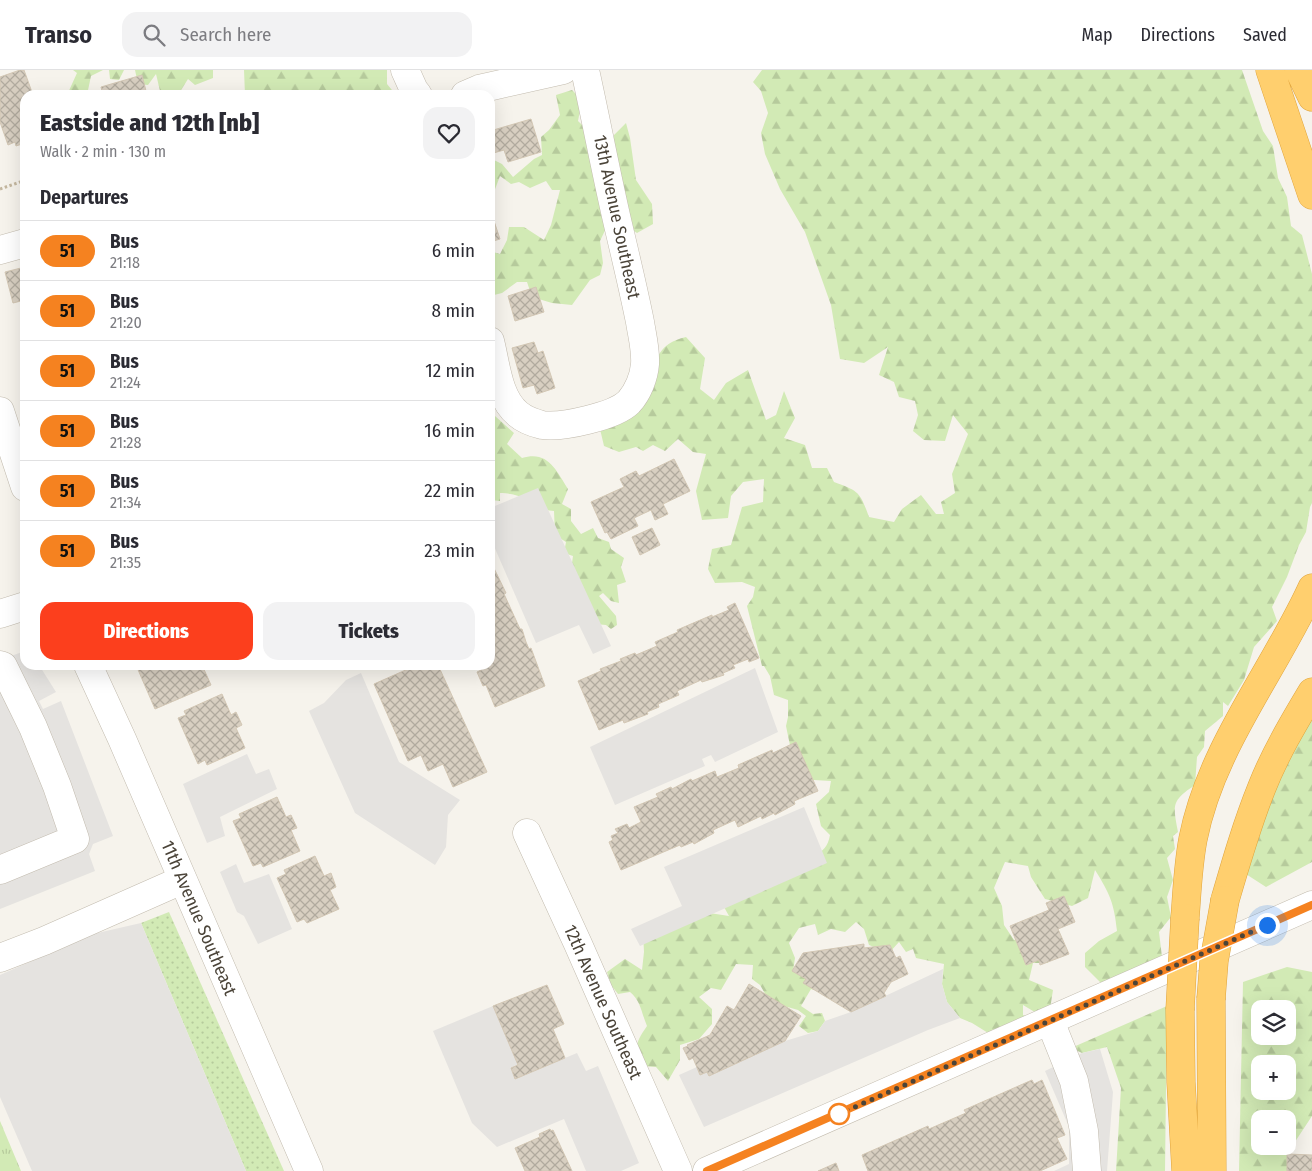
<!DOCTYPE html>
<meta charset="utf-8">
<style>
:root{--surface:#fff;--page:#f2f2f3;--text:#2b2b33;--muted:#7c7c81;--line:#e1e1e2;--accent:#fc3f1d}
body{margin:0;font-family:"Fira Sans Condensed",sans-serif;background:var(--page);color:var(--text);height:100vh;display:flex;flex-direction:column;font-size:19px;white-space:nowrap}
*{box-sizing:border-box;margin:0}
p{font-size:16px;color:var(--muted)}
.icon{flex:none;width:28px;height:28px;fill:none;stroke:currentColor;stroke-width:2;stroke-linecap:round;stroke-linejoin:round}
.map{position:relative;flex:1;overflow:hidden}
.sheet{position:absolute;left:20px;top:20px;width:475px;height:580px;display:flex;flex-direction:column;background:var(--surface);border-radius:15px;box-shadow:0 5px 20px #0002}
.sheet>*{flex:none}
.badge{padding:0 10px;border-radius:16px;font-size:18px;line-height:32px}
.tools{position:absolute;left:1251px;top:930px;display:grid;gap:10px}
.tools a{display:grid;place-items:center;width:45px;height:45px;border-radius:10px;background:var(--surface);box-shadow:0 5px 20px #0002;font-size:25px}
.you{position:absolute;width:25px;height:25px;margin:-12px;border:4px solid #fff;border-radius:50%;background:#1a73e8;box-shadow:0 0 0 8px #1a73e833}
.map>.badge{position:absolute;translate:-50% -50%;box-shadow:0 0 0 2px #fff}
h2{padding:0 20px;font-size:19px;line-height:45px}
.round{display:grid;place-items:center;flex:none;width:52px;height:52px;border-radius:15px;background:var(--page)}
.head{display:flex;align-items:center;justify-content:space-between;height:85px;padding:0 20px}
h1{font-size:24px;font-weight:800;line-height:38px}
.cta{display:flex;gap:10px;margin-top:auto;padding:10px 20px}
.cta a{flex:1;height:58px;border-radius:15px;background:var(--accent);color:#fff;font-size:20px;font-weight:800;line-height:58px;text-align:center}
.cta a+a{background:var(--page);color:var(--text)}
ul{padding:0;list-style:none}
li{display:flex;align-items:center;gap:15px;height:60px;padding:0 20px;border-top:1px solid var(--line)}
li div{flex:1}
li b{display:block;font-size:19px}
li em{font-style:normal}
li .badge{min-width:55px;font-weight:700;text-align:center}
header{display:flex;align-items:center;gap:30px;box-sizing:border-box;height:70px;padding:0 25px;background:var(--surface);border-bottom:1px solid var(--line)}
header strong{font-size:24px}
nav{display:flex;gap:28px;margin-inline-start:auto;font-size:18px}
.search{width:350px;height:45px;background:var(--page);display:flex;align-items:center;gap:12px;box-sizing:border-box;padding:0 18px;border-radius:15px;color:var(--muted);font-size:19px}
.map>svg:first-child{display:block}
.grass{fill:url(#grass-tufts)}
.forest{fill:url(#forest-firs);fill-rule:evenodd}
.garden{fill:url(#garden-dots)}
.parking{fill:#e5e3e0}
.building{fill:url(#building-cross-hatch);stroke:#d3c7b4}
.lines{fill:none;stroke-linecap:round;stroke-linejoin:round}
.minor-casing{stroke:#c2bbae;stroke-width:29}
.highway-casing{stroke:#e0a43c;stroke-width:29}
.path{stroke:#c4b79f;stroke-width:3;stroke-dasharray:2.5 2.5;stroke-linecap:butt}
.minor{stroke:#fff;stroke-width:28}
.highway{stroke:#ffcf6e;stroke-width:28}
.highway-bridge-casing{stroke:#e0a43c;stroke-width:29;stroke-linecap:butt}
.highway-bridge{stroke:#ffcf6e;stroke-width:28}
.line-casing{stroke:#fff;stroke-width:11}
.line{stroke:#f58220;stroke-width:8}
.walk{stroke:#4b4439;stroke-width:5;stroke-dasharray:0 9}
.stop-dot{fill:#fff;stroke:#f58220;stroke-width:2.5}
.labels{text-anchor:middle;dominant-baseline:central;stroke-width:4;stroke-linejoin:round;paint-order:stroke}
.street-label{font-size:18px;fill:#4b4439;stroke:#fff}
</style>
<header>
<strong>Transo</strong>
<div class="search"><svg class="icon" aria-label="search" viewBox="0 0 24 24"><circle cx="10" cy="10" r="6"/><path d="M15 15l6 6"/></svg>Search here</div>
<nav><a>Map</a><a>Directions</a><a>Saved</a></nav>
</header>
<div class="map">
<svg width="1312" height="1101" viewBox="0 0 1312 1101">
<defs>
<pattern id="grass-tufts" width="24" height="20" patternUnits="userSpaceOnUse" patternTransform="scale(1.25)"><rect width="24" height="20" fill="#d2eab5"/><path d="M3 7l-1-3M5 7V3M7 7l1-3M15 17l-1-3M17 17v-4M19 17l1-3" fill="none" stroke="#b6ca9c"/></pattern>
<pattern id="forest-firs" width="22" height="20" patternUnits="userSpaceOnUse" patternTransform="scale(1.25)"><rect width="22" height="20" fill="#d2eab5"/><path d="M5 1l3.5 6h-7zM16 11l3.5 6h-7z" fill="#b6ca9c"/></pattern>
<pattern id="garden-dots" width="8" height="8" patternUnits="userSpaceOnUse" patternTransform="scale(1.25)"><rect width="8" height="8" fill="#d2eab5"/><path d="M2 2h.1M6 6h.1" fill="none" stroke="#b6ca9c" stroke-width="1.8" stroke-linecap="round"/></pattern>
<pattern id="building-cross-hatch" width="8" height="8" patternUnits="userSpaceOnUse" patternTransform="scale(1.25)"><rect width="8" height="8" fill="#d8cfc1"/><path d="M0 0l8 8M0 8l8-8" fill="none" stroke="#b1aa9e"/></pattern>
</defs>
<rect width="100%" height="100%" fill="#f6f3ec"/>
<path class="grass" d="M0,1051L21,1101H0Z"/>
<path class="forest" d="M73,0H103L91,6L87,25H67L77,3Z
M109,0H124L119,10L110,9Z
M135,0H213V8L195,15L188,9L178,25H161L156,4L148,15L138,14Z
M244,0H387V14L396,25H245Z
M762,0H1242L1263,61L1273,76L1278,108L1287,127L1291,156L1302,165L1312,204V433L1310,437L1306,462L1299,475L1287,507L1272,537L1277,551L1254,577L1244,610L1228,636L1223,632V646L1205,661L1204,677L1197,687L1195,715C1171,731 1173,735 1178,762L1173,766L1175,779L1167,788L1173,810L1167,827L1171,847L1159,862L1162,887L1104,916L1085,897V883L1099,871L1117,861C1114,833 1110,824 1095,800L1088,828L1072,836L1045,829L1031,807L1028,796L1005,792L994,818L1002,836L1004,855L1014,870L1032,862L1045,871L1048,893H1033L1029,910L1053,920L1050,939L1038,944L1023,935V945L1036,950L993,966L972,953L960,948L947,932L942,914L944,894L916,888L913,879L906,882L899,872L889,883L869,875L864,859L856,852L845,862L831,859L818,865L815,854L799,858L789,873L795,888L793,901L806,909L818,905L814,920L811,919L801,936L813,944L822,943L825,951L818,961L808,963L799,956L806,946L798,940L770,932L760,915L752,909L753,895L736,894L721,920L711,918L699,927L712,939V954L699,969L680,975V990L668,1011L656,997L642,996C633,978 636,972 647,956C641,942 641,931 630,922L618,924L611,915L607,902L625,889L642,900L644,882L643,862L703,842L729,846L719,828L814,787C823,780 828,777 830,765L821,756L816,734L829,722L831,711L797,709L786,656L788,647V630L774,625L770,606L764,596H762L747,536L753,527L755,517L742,512L715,513L708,499L712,479L731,475L742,437L763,432L764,409L743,412L731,426L728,448L702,450L696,421L706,384L693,382L678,369L665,381L653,375L643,381L636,377L619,382L604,376L600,359L655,293C661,277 670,271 686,267L705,288L700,319L714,330L726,313L748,300L766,350L776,345L784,321L795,348L784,368L805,375L812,398H827L834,412C859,421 860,422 869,447L894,452L902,439L921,425L936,444H944L941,432L955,423L952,404L968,364L953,345L945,371L924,370L913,361L918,345L915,331L899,327L894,312L879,305L888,277L864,293L840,289L831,235L805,162L780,119L765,84L761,63L768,43L761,21L753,12Z
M572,20L582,30L578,51L613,85L614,65L626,53L630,68L636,110L652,134L653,154L637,163L628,157L609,152L600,171L603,193L600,205L590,210L572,235L552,233L532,227L527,212H517L502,223L490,226V181L500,184L507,170L509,157H524L544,170L551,155L560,120H552L546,111L530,118L519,112L511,114L500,106L494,122L490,123V88L502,94L513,107L534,89L542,85L541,67L549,60L560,45L556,25Z
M490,338L495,346L514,363L507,374L522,388C548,380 556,400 568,419L562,434L571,439V451L581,464L593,458L598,468L609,472L611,479L624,488L621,497L626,512L617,515L619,533L611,531L603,523L599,526L616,546L617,555L611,559L606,555L595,554L571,500L573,486L564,483L566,472L555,465L554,441L536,439C523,426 518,424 500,423V431L490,430Z
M1312,622V792L1266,817L1235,797Z
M1287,897L1312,902V1046L1287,1084V1101H1239L1243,912ZM1260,939H1288V966H1260ZM1260,994H1288V1021H1260ZM1260,1049H1288V1076H1260Z
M1167,936L1165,1101H1116L1121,1018L1107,977L1082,983L1071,978Z"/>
<path class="garden" d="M169,842L284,1101H246L141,853Z"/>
<path class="parking" d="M538,418L611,576L593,584L579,555L536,573L490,467V438Z
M25,581V595H39L56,622L39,631L43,639L61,631L113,766L93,774L89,784L95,801L0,839V590Z
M755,598L778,662L715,692L711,685L702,689L705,696L615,735L590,677Z
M361,603L399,692L460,730L448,745L446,777L435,795L355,743L309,641L324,633L346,610Z
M247,684L256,704L269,699L277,719L220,747L225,766L207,773L183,714Z
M804,737L827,793L640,876L631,859L682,836L664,797Z
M236,794L244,813L269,804L292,859L258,874L244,846L237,842L220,802Z
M141,853L246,1101H32L0,1027V905L93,864Z
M943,899L942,914L947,932L960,948L928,960L704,1057L679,1005L697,997L707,1002L709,1005L785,971L818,961L825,951L851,942Z
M493,936L518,995L511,998L515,1009L577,983L586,1001L598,996L639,1093L621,1101H586L564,1049L497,1077L472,1053L433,961Z
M1100,979L1113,1022L1107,1101H1054L1069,1094V1057L1045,1001L1082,983Z"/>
<path class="building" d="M20,0H24L33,25H25V73L16,76L15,72L8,75L0,52V7Z
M142,5L147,25H103L101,17Z
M531,49L541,82L508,92L504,80L490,84V61Z
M490,139L500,169L490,172Z
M25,197V230L13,233L5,202Z
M536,217L544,242L515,251L508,226Z
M534,272L538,283L543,281L555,318L537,324L534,315L523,318L512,278Z
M674,389L690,421L663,434L668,444L655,450L651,440L634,448L638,456L611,469L607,462L605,463L591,432L624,417L620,409L636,401L639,406Z
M652,458L660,475L640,485L632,467Z
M490,490L506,523L504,524L520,559H522L526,572L529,579L531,578L545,616L495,637L486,615L483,616L477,602L481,600L479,595H490Z
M735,533L759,588L749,592L748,589L733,595L735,598L723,603L724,605L702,612L701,610L677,621L679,625L658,634L659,637L647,642L648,644L624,653L623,650L599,660L578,611L601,601L600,599L621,591L620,589L635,583L636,585L657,576L655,572L678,562L677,560L712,545V547L729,540L727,537Z
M136,595H202L211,615L155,639Z
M417,595H438L487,702L453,717L443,694L428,701L421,685L408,691L374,614Z
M222,624L231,645L236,642L242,655L236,658L245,678L207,695L205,690L198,694L178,648L186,645L184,641Z
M796,672L818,721L794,731L795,734L775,745L774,743L762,749L761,746L738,757L735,750L713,760L714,763L694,774L693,772L681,777L680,775L621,800L609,772L613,770L611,766L618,763L615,759L627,754L629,758L641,752L634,737L658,727L656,724L671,717L672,719L691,709L692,711L715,701L717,707L739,698L738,695L772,680L773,683Z
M277,727L286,747L291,745L297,758L291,760L300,781L263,797L261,793L253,796L233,751L241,748L239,744Z
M315,786L324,806L331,803L336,817L330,820L339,839L307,853L304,849L297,852L277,808L286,804L284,800Z
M1064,826L1075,852L1058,859L1069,884L1040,895L1039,890L1026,895L1010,856L1049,840L1046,833Z
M864,874V878L890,875L896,888L900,886L908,904L891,912L884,923L886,926L851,942L803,913L806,909L792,901L803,883Z
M749,914L801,946L785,971L709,1006L707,1002L700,1005L693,988L689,990L683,978L688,976L687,975L710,965L727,936L734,940Z
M547,915L564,954L553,959L565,988L515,1009L511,998L518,995L493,936Z
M1032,1010L1034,1014L1042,1010L1065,1065L1057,1068L1067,1089L1040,1101H868L862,1085L928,1056L929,1059L966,1043L964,1040Z
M550,1059L551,1061L553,1060L572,1101H525L515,1078L540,1067L539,1064Z
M1287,1084L1312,1085V1101H1287Z
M836,1093L839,1101H818Z"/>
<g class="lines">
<g class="minor-casing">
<path id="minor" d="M405,0L414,20L418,25
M465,25L479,19L563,0
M0,180L25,173
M490,271C496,294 498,328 518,344C525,350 534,353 542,355C562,358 615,346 629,332C638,322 644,307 645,294C646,280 642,265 640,252C634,222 627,193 620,163C607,109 597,54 585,0
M0,341L25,417
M0,544L25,536
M0,595L3,596L33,657L57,716L75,769L0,800
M88,595L122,669L309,1101
M527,763L578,874L678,1101
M0,888L44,871L182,810
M1050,951L1074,1011L1084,1061L1087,1101
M707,1101L1312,835"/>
</g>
<g class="highway-casing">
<path id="highway" d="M1270,0L1312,125
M1299,0L1312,27
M1225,830C1236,792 1247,754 1262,717C1275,684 1294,652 1312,622
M1185,848C1187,822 1188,795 1193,769C1211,677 1274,601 1312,518
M1211,929L1212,1101
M1180,940L1181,1012L1186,1101"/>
</g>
<path class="path" d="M0,119L23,111"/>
<use href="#minor" class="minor"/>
<use href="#highway" class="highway"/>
<g class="highway-bridge-casing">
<path id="highway-bridge" d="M1211,929L1214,891L1225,830
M1180,940L1185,848"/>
</g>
<use href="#highway-bridge" class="highway-bridge"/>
</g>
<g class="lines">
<g class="line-casing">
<path id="line" d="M707,1101L1312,835"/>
</g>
<use href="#line" class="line"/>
<path class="walk" d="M839,1044L1267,855"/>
</g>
<circle class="stop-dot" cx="839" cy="1044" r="10"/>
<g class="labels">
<g class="street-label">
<text transform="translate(617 147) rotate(78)">13th Avenue Southeast</text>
<text transform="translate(199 848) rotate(67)">11th Avenue Southeast</text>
<text transform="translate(603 932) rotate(66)">12th Avenue Southeast</text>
</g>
</g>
</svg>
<div class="tools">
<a><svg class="icon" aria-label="layers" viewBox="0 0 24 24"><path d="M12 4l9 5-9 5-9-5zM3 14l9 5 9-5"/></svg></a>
<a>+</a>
<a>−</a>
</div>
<div class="you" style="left:1267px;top:855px"></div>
<section class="sheet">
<div class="head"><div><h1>Eastside and 12th [nb]</h1><p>Walk · 2 min · 130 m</p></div><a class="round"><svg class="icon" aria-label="heart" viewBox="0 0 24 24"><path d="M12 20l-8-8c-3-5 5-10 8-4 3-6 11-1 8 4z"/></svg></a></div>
<h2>Departures</h2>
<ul>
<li><span class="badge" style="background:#f58220;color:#111">51</span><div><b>Bus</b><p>21:18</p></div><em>6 min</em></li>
<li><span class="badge" style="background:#f58220;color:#111">51</span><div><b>Bus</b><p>21:20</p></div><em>8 min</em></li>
<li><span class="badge" style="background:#f58220;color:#111">51</span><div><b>Bus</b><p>21:24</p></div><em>12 min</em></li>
<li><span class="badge" style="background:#f58220;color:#111">51</span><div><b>Bus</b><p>21:28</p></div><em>16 min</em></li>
<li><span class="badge" style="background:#f58220;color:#111">51</span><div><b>Bus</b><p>21:34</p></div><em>22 min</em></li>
<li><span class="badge" style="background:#f58220;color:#111">51</span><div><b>Bus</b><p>21:35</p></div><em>23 min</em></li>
</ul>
<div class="cta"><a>Directions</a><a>Tickets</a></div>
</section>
</div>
